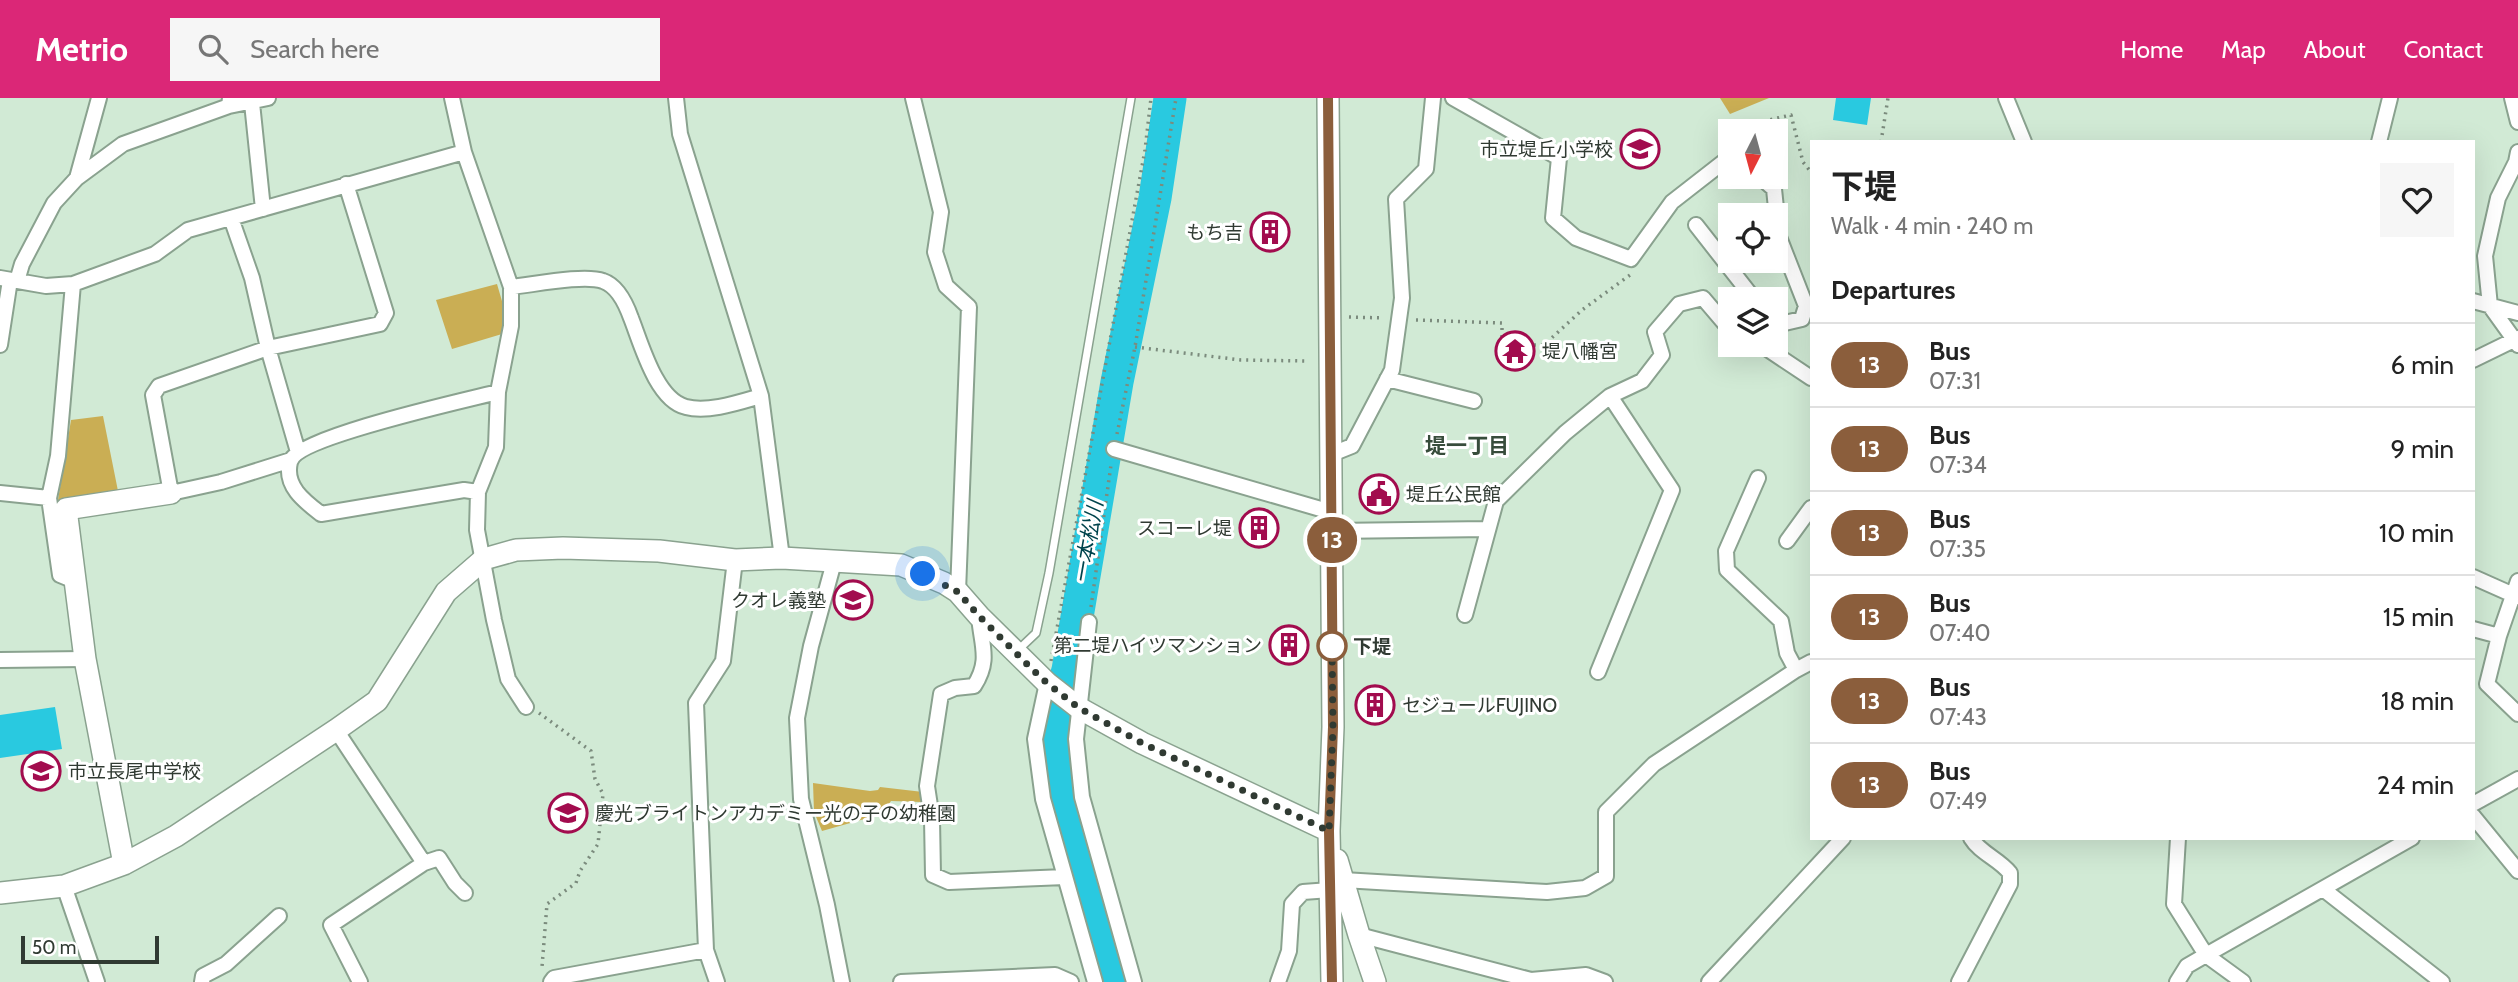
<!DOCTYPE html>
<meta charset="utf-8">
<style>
:root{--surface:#fff;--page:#f6f6f6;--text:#222;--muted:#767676;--line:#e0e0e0;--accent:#db2777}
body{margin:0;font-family:Cabin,"Noto Sans JP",sans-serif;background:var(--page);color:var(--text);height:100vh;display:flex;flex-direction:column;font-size:26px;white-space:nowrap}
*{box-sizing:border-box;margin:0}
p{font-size:23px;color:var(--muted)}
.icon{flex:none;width:38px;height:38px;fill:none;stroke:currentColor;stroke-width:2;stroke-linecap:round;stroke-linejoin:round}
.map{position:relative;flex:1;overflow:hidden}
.drawer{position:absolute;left:1810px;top:42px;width:665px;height:700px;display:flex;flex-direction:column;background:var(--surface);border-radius:0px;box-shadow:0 7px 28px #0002}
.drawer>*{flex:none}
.badge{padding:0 14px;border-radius:23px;font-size:24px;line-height:46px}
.needle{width:46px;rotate:186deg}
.controls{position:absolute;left:1718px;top:21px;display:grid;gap:14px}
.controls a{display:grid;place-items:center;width:70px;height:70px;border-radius:0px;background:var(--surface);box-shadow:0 7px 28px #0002;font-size:35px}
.scale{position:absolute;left:21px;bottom:18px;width:138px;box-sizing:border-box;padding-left:7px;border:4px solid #303a32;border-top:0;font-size:19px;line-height:24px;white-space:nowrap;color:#303a32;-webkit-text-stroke:5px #fff;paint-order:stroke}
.you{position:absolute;width:35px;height:35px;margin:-18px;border:5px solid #fff;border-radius:50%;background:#1a73e8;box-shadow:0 0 0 10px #1a73e833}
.map>.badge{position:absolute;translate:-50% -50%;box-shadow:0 0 0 4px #fff}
h2{padding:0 21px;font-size:26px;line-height:63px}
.round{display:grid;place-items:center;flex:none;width:74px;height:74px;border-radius:0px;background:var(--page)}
.summary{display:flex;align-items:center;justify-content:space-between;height:119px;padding:0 21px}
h1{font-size:33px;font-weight:700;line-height:52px}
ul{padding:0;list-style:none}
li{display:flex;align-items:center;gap:21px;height:84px;padding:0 21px;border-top:2px solid var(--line)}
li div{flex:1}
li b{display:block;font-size:26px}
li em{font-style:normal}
li .badge{min-width:77px;font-weight:700;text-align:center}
header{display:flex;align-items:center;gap:42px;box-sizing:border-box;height:98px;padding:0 35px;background:var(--accent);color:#fff}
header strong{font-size:33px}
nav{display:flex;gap:38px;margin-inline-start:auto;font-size:24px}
.search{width:490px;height:63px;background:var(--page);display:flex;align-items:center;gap:18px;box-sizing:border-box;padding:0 24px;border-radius:0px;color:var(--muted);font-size:26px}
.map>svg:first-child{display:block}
.green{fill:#caae54}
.water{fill:#29c9e0}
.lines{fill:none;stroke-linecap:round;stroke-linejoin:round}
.river{stroke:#29c9e0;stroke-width:33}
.lane-casing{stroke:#8aa28f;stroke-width:10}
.street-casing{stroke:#8aa28f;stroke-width:18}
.secondary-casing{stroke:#8aa28f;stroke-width:24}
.path{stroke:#7b8b7d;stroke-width:3.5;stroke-dasharray:2 5;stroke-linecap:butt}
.lane{stroke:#fff;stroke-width:7}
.street{stroke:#fff;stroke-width:14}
.secondary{stroke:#fff;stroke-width:21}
.line-casing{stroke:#fff;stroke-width:16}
.line{stroke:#8b5e3c;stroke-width:10}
.walk{stroke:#303a32;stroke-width:7;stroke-dasharray:0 12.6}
.stop-dot{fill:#fff;stroke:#8b5e3c;stroke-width:3.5}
.labels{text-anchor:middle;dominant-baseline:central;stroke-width:6;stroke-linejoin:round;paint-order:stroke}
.poi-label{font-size:19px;fill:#303a32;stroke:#fff;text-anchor:end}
.stop-label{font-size:19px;font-weight:bold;fill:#303a32;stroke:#fff;text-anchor:start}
.neighbourhood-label{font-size:21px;font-weight:bold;fill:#374c3b;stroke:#fff}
.water-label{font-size:21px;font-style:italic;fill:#00444d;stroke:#fff}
</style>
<header>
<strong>Metrio</strong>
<div class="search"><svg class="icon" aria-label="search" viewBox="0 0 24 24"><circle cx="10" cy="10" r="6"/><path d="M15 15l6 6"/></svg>Search here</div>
<nav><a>Home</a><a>Map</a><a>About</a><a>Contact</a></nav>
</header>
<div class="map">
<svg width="2518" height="884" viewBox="0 0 2518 884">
<rect width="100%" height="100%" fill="#d1ead5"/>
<path class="green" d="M1720,0H1769L1730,16Z
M497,186L504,210L502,236L452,251L436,202Z
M103,318L118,393L58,402L71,322Z
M813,685L870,693L878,692L880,689L923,694L922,704L891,703L882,716L822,733L814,714Z"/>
<path class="water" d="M1836,0H1871L1867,27L1833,22Z
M55,609L62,651L0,660V617Z"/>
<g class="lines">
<path class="river" d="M1119,884L1055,676L1057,611L1068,572L1117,284L1155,100L1170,0"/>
<g class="lane-casing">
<path id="lane" d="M1017,553L1036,535L1049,475L1131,0"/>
</g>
<g class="street-casing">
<path id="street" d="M452,0L464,54L511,189V228L498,294L496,349L478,394L477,432L494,522L508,581L526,609
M676,0L680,36L761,298L782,460
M913,0L941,114L935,154L946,188L969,209L958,494
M1453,0L1559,60L1553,120L1576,140L1631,161L1672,104L1731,58
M2006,0L2024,44
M2512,0L2518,24
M252,5L263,111
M229,8L268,0
M2379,44L2390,0
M2518,54L2516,64L2498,100L2485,158L2490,208L2518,247
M1760,79L1774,91L1779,139L1806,208L1802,221L1776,227
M77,80L99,0
M231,120L252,180L268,250L298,354
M1696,127L1754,201
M0,180L46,188L73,186L155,156L188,132L464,54
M17,183L22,166L54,105L77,80L123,46L229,8L230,0
M511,189C532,187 584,176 603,183C618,188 626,206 631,220C641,245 656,302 686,309C708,315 740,304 761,298
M2473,203L2518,215
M0,247L10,182
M1767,247L1766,250L1811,280
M2473,262L2518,240
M1387,281L1474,303
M1114,351L1331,414
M1332,356L1352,348L1392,272L1402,200L1396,101L1426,71L1433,0
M291,362L221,384L171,395L153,297L159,288L268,250L380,226L386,215L346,86
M1758,380L1726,453L1727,472L1781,523L1787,555L1796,572
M478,394L464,392L321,416C304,403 284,388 290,364C297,339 467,302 498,294
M0,395L49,400L58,358L73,186
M49,400L60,477L77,484
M1332,433L1488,431
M1787,443L1811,410
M834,464L811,548L797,620L801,701L827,807L842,884
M2473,479L2518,499
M2518,483L2499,538L2487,586L2518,616
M1465,517L1496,403L1565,335L1610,298L1642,283L1662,257L1655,234L1679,206L1703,200L1726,227L1731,228
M979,518C981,547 991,562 974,588L955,590L941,596L927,688L932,721L933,777L949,784L1065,779
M1089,524L1076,641L1082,699L1134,884
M2473,531L2499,538
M0,562L85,561
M1598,574L1672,392L1610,298
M1047,585L1035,641L1043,701L1095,884
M336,632L424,765L331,827L360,884
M2473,706L2518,681
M2473,718L2518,773
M2178,740L2174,806L2206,857L2243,884
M424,765L439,760L455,785L465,795
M1343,782L1547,794L1585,790L1606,778V714L1654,666L1796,572L1811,564
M64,788L97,884
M2323,791L2442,884
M1359,837L1531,882L1586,877L1605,884
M706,852L717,884
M202,884L203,878L226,866L279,818
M551,884L554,880L706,852L696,605L723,563L735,462
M901,884L1055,877L1071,884
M1278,884L1289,853L1292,806L1303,794L1330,792
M1709,884L1843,740
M1959,884L2010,786V775C1999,761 1980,755 1971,740
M2177,884L2187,868L2206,857L2412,740"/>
</g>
<g class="secondary-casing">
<path id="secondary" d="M1328,0L1333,629L1329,733L1332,884
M1337,762L1359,837L1375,884
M124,766L85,561L66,411L171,395
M0,795L64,788L124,766L176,738L336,632L377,603L446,494L484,461L516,452L563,450L659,453L735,462L782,460L901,467L944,485L958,494L979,518L1047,585L1079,610L1142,645L1329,733"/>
</g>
<path class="path" d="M1745,33L1764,23L1791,17L1803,64L1811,74
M1881,44L1888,0
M1349,219L1384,220
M1416,222L1502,225V247H1544L1582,212L1630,177
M1135,249L1241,262L1308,263
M1117,336L1135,249L1176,0
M1091,509L1111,367
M1051,563L1145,52L1151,0
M539,615L591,653L595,681L603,696L598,746L580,773L576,785L547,806L542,869"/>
<use href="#lane" class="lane"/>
<use href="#street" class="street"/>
<use href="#secondary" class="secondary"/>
</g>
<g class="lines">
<g class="line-casing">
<path id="line" d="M1328,0L1333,629L1329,733L1332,884"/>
</g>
<use href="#line" class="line"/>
<path class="walk" d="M923,476L958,494L979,518L1031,570L1047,585L1079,610L1142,645L1329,733L1333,629L1332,548"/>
</g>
<defs>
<g id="school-ring" transform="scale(2.0125)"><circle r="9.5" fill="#fff" stroke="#a20c4e" stroke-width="1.5"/><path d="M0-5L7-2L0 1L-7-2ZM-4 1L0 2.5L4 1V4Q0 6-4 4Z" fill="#a20c4e"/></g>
<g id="building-ring" transform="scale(2.0125)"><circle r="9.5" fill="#fff" stroke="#a20c4e" stroke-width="1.5"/><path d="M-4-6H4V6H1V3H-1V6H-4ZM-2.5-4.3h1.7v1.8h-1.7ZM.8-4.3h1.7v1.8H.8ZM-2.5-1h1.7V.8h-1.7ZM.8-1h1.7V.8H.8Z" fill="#a20c4e"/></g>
<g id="temple-ring" transform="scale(2.0125)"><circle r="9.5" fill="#fff" stroke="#a20c4e" stroke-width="1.5"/><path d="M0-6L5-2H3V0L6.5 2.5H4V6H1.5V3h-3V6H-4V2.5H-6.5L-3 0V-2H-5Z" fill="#a20c4e"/></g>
<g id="civic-ring" transform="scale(2.0125)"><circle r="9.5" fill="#fff" stroke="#a20c4e" stroke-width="1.5"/><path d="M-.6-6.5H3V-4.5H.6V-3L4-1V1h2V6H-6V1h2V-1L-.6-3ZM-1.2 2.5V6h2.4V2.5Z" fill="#a20c4e"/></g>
</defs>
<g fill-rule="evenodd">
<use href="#school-ring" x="1640" y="51"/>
<use href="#building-ring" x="1270" y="134"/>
<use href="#temple-ring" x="1515" y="253"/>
<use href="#civic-ring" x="1379" y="396"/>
<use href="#building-ring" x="1259" y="430"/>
<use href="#school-ring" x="853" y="502"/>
<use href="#building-ring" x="1289" y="547"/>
<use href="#building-ring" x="1375" y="607"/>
<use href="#school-ring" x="41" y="673"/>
<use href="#school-ring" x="568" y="715"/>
</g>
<circle class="stop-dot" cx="1332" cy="548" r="14"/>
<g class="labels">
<g class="poi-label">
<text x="1613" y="51">市立堤丘小学校</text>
<text x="1243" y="134">もち吉</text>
<text x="1542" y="253" text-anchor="start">堤八幡宮</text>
<text x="1406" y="396" text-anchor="start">堤丘公民館</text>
<text x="1232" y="430">スコーレ堤</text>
<text x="826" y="502">クオレ義塾</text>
<text x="1262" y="547">第二堤ハイツマンション</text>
<text x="1402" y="607" text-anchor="start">セジュールFUJINO</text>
<text x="68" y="673" text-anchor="start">市立長尾中学校</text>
<text x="595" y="715" text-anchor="start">慶光ブライトンアカデミー光の子の幼稚園</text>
</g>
<g class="stop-label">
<text x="1353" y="548">下堤</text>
</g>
<g class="neighbourhood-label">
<text x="1467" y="347">堤一丁目</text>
</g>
<g class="water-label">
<text transform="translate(1088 444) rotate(-80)">一本松川</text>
</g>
</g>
</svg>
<div class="controls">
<a><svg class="needle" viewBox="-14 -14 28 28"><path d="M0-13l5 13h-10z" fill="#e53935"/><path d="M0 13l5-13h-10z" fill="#767676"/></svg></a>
<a><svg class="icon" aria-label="locate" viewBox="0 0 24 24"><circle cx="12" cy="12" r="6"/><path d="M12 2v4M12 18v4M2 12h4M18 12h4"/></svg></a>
<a><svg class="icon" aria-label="layers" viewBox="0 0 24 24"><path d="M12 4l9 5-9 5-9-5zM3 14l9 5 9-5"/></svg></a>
</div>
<div class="scale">50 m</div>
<div class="you" style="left:923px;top:476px"></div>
<b class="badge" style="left:1332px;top:442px;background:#8b5e3c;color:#fff">13</b>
<section class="drawer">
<div class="summary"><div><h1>下堤</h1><p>Walk · 4 min · 240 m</p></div><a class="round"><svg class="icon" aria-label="heart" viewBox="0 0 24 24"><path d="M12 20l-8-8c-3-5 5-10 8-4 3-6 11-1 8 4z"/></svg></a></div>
<h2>Departures</h2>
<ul>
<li><span class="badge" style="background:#8b5e3c;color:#fff">13</span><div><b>Bus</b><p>07:31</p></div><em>6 min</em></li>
<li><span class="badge" style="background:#8b5e3c;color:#fff">13</span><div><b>Bus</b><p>07:34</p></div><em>9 min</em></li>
<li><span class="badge" style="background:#8b5e3c;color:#fff">13</span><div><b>Bus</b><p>07:35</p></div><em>10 min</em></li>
<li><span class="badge" style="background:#8b5e3c;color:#fff">13</span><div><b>Bus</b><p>07:40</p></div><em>15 min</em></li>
<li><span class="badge" style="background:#8b5e3c;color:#fff">13</span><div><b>Bus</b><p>07:43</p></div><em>18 min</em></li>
<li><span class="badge" style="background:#8b5e3c;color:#fff">13</span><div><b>Bus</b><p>07:49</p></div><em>24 min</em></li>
</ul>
</section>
</div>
